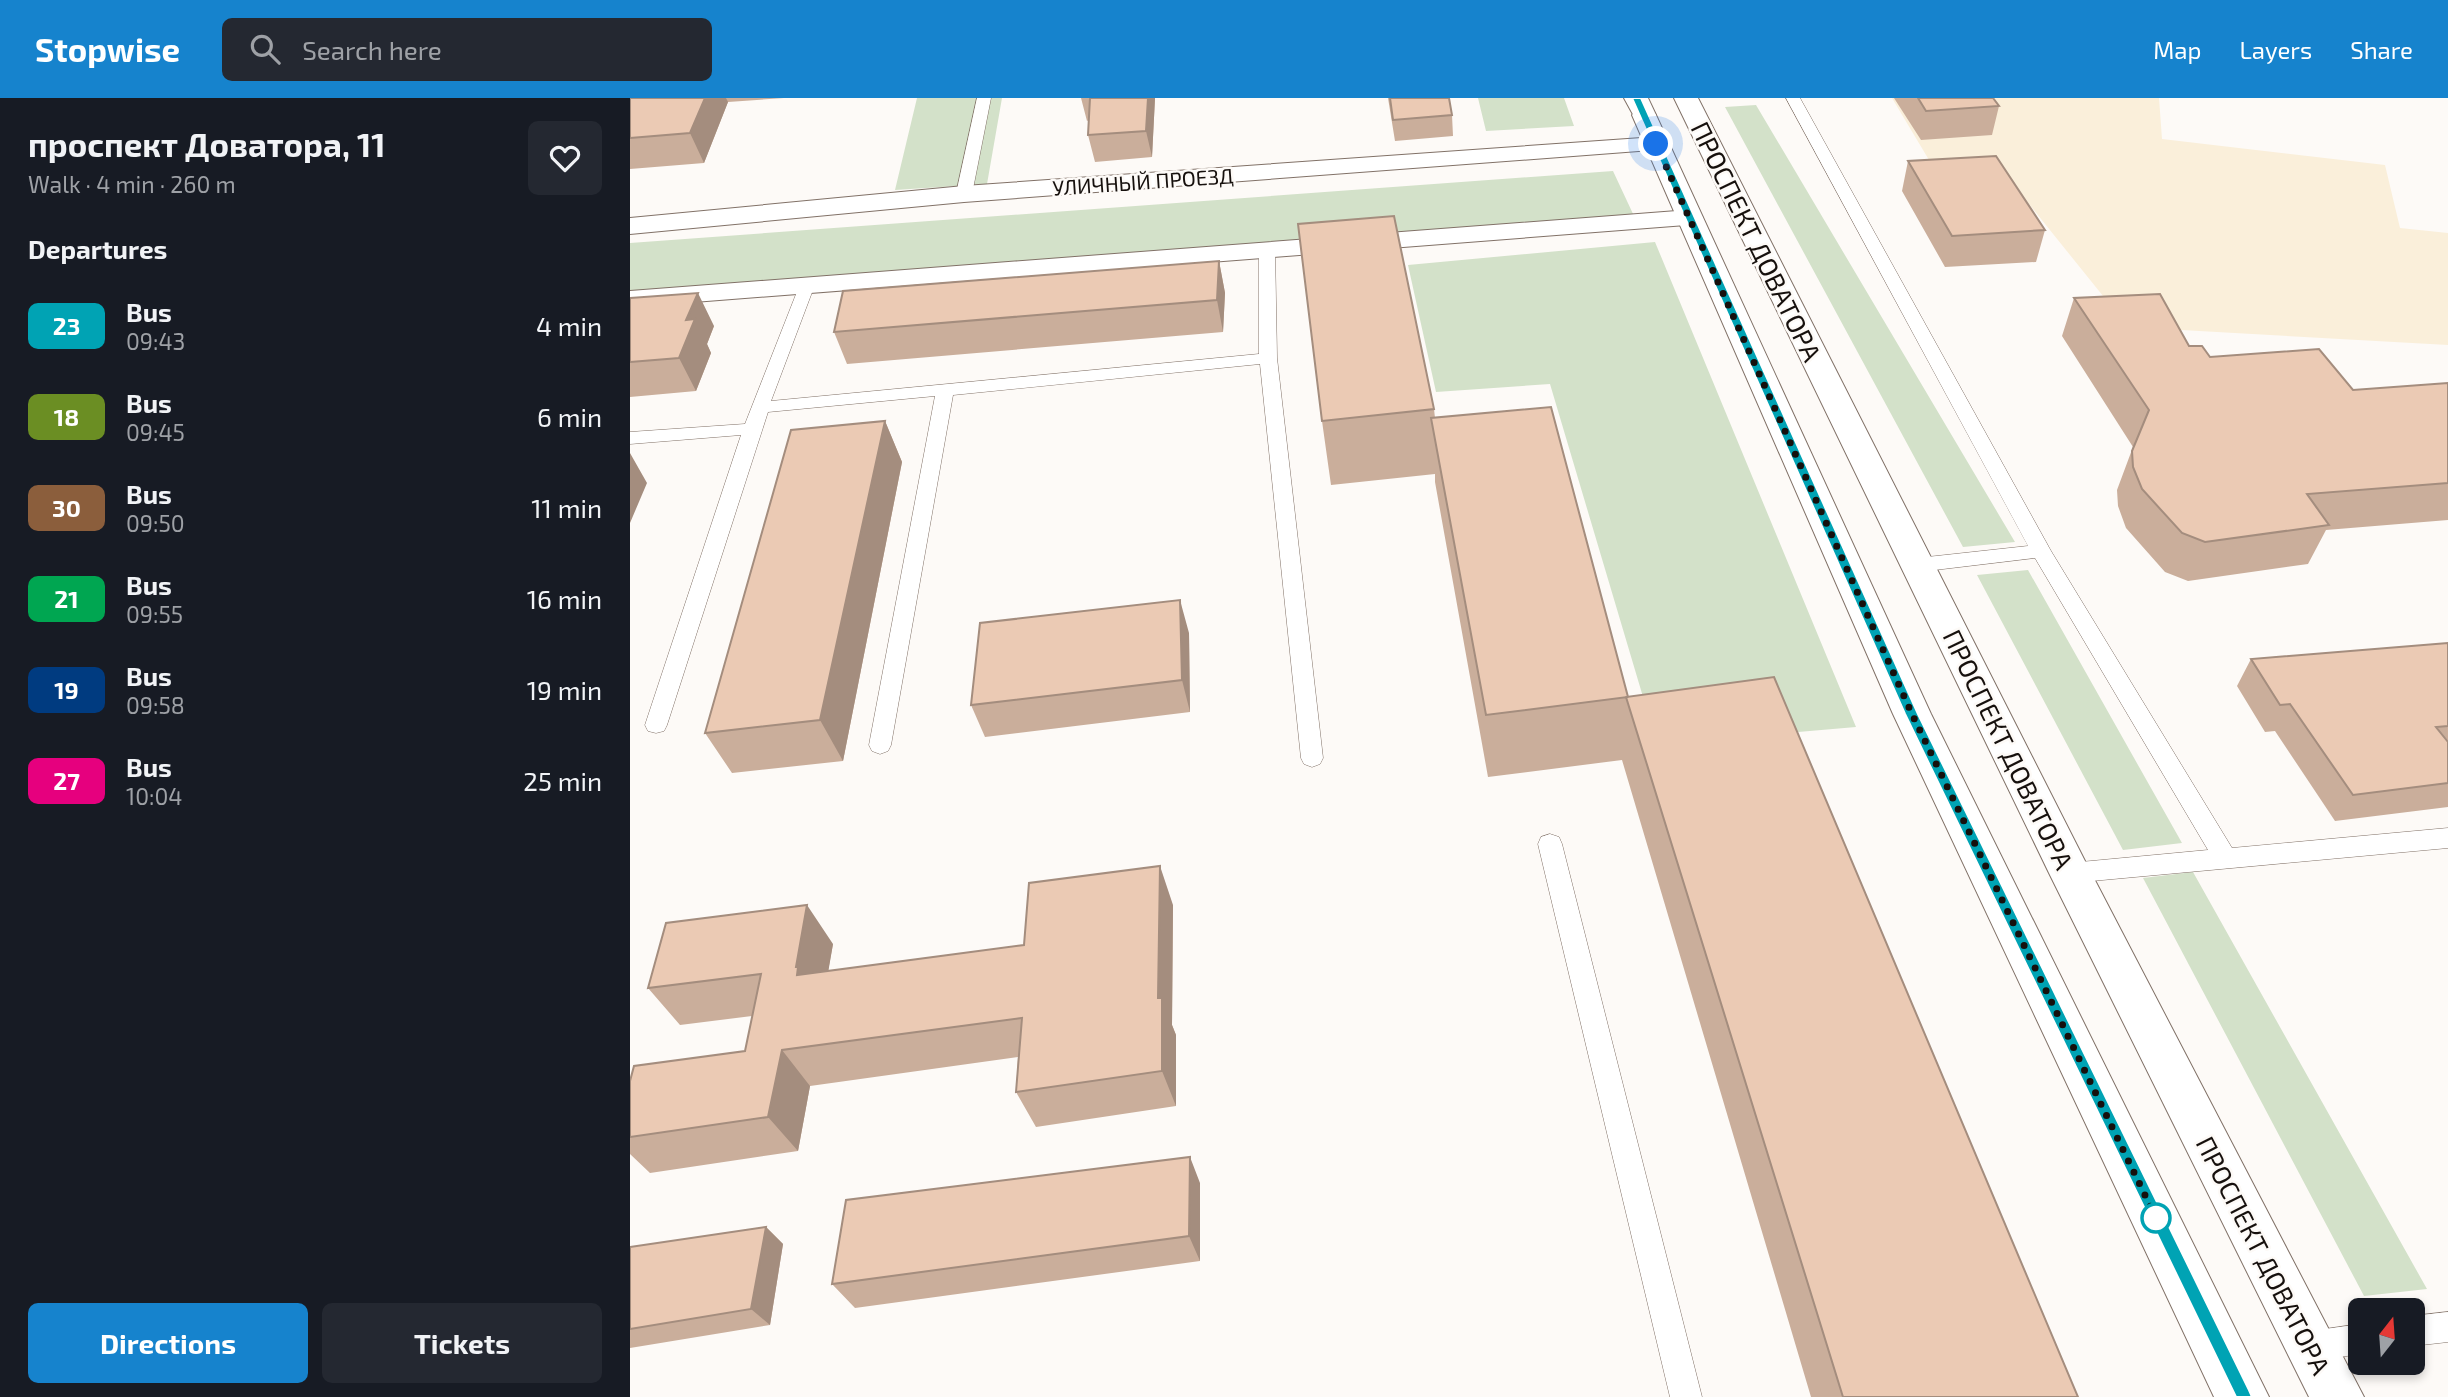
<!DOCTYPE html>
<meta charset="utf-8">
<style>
:root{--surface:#171b24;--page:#242831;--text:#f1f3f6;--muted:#9ea1a6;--accent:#1683cd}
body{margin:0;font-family:"Exo 2",sans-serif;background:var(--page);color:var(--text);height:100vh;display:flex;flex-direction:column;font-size:26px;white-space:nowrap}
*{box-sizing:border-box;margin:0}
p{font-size:23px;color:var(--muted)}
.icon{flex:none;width:38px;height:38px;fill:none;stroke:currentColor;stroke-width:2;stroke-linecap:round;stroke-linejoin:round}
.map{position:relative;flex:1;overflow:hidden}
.sheet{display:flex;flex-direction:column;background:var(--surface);width:630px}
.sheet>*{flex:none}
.badge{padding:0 14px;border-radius:10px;font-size:24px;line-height:46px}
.needle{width:46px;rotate:17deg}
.buttons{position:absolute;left:1718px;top:1200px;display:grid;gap:14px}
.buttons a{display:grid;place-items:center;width:77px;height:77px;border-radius:10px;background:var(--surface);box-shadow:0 4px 10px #0003;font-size:35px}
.you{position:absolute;width:35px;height:35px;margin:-18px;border:5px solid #fff;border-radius:50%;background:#1a73e8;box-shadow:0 0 0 10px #1a73e833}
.map>.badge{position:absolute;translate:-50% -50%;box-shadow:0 0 0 4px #fff}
h2{padding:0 28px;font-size:26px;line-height:63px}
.round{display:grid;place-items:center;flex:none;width:74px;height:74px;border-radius:10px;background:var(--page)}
.headline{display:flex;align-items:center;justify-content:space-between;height:119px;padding:0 28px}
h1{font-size:33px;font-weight:700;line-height:52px}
.primary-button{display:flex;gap:14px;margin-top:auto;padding:14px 28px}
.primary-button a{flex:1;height:80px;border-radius:10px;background:var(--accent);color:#fff;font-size:28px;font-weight:700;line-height:80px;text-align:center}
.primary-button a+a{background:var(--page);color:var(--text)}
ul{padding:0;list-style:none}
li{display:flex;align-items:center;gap:21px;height:91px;padding:0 28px}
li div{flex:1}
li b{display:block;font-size:26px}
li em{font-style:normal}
li .badge{min-width:77px;font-weight:700;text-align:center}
header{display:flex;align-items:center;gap:42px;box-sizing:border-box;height:98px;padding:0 35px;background:var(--accent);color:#fff}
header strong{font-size:33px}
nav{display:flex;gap:38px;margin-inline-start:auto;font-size:24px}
.search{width:490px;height:63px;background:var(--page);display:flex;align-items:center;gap:18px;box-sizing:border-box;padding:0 24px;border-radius:10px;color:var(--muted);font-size:26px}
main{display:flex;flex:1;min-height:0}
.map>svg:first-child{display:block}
.industrial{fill:#faefda}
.green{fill:#d3e1c9}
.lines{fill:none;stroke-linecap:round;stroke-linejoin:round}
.service-casing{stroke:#817167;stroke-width:1}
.minor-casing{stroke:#817167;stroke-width:2}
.secondary-casing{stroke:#817167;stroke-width:2}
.primary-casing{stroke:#817167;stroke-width:2}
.service{fill:#fff;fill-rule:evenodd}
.minor{fill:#fff;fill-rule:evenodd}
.secondary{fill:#fff;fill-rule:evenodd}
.primary{fill:#fff;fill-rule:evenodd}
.wall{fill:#caae9b}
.shaded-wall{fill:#a48d7e}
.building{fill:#ebcab4;stroke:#a48d7e;stroke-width:2}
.line{fill:#00a3b4;stroke:#fff;stroke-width:2}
.walk{stroke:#16100d;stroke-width:7;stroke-dasharray:0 12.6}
.stop-dot{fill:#fff;stroke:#00a3b4;stroke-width:3.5}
.labels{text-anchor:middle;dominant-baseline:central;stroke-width:5;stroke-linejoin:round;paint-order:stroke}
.far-street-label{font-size:21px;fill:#16100d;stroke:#fdfaf7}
.street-label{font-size:26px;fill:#16100d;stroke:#fdfaf7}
</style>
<header>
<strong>Stopwise</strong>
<div class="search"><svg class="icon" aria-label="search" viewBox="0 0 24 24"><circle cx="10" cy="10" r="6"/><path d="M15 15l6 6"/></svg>Search here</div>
<nav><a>Map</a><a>Layers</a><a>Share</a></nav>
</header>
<main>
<section class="sheet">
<div class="headline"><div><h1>проспект Доватора, 11</h1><p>Walk · 4 min · 260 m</p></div><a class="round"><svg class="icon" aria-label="heart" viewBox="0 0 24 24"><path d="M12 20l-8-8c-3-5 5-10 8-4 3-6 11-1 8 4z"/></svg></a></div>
<h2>Departures</h2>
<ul>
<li><span class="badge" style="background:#00a3b4;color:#fff">23</span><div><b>Bus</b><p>09:43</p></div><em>4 min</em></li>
<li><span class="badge" style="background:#6b8e23;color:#fff">18</span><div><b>Bus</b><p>09:45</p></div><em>6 min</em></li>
<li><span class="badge" style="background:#8b5e3c;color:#fff">30</span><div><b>Bus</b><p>09:50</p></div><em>11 min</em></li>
<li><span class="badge" style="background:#00a651;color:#fff">21</span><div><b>Bus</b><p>09:55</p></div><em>16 min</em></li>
<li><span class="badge" style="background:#003b80;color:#fff">19</span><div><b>Bus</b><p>09:58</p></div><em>19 min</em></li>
<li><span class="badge" style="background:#e6007e;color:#fff">27</span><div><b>Bus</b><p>10:04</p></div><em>25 min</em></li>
</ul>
<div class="primary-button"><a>Directions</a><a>Tickets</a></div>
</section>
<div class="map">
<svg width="1818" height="1299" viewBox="0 0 1818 1299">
<rect width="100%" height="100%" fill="#fdfaf7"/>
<path class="industrial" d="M1262,0H1529L1532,41L1755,67L1770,130L1818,135V247L1498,229L1382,85L1299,62Z"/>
<path class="green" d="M287,0H372L357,86L265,92Z
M848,0H934L944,28L856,33Z
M1126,7L1385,444L1333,449L1095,9Z
M983,73L1004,118L0,196V145Z
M1025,144L1226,629L1027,646L920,286L806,294L778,167Z
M1398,472L1552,745L1493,752L1347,477Z
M1563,774L1797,1191L1734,1198L1513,780Z"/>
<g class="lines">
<g class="service-casing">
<path id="service" d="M347,0H361L342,96L334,101L326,96Z
M1156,0H1170L1421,453L1602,750L1818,730V750L1440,785L1431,782L1428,775L1431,768L1440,765L1578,752L1405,460L1288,474L1281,472L1278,467L1281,462L1288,460L1398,448Z
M637,145L645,150L647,260L693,660L690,666L682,669L674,666L671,660L630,266L323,297L261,647L258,653L250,656L242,653L239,647L305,298L138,314L37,627L34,633L26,635L18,633L15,627L111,337L0,346V334L115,326L170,186L176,184L184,189L141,303L629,256V150Z
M920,736L929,739L932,746L1072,1299H1040L908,746L911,739Z
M1818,1214V1244L1783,1248V1218Z
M1731,1226V1256L1681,1263L1670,1259L1666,1248L1670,1237L1681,1233Z"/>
</g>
<g class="minor-casing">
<path id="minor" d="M1026,39L1035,41L1038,46L1035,51L334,104L0,136V120L334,88Z
M1060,112L1069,114L1073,120L1069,126L0,209V193Z"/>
</g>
<g class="secondary-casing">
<path id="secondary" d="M994,0H1018L1026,17L1022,22L1014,24L1006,22Z"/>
</g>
<g class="primary-casing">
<path id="primary" d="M1044,0H1068L1456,765L1734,1299H1679L1419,775Z
M1014,10L1022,12L1026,17L1301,616L1639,1299H1584L1263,616L1002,17L1006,12Z"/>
</g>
<use href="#service" class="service"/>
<use href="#minor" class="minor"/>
<use href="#secondary" class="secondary"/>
<use href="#primary" class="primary"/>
</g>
<path class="wall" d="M0,0H154L98,4L74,65L0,71Z
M451,0H525L522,59L465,64L458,37L459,22L457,23Z
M758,0H819L822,17L823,38L765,43Z
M1264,0H1363L1369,8L1362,37L1291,42Z
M1278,63L1415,132L1406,164L1315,169L1272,93Z
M589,163L595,195L593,234L217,266L204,234Z
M0,200L84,228L77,246L81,255L66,293L0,299Z
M1444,200L1559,248L1580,259L1723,292L1818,285V422L1696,432L1678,466L1558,483L1535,474L1496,430L1488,408L1487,392L1503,349L1432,238Z
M804,311L805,320L998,599L1448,1299H1181L992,662L858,679L805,384V376L701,387L692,323Z
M255,323L272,364L213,663L102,675L75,635Z
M559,535L560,614L355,639L341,607Z
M1818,545V709L1705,723L1645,633L1635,634L1607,588L1621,561Z
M543,807L542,927L546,937V1008L406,1029L386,994L388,959L180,988L168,1053L20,1075L0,1056V983L115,953L122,918L50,927L18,890L203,846L198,873L394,847Z
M570,1085V1163L225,1210L202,1186Z
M136,1129L153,1146L140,1227L0,1250V1149Z"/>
<path class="shaded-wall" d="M75,0H96L98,4L74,65L60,35Z
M518,0H525L522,59L516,33Z
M589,163L595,195L593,234L587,202Z
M68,195L84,228L77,246L81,255L66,293L49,260L56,222Z
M255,323L272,364L213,663L190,622Z
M0,355L17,385L0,425Z
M550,502L559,535L560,614L552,582Z
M530,768L543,807L542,927L546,937V1008L532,973L528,900Z
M177,807L203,846L193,904L167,877L166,869Z
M152,952L180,988L168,1053L138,1019Z
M560,1059L570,1085V1163L559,1138Z
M136,1129L153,1146L140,1227L121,1211Z"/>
<path class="building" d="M0,0H75L60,35L0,40Z
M460,0H518L516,33L458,37Z
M760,0H819L822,17L763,22Z
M1288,0H1363L1369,8L1296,13Z
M1366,58L1415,132L1322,138L1278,63Z
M764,118L804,311L692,323L668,126Z
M589,163L587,202L204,234L213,193Z
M68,195L56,222L65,221L49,260L0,264V200Z
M1530,196L1559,248H1572L1580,259L1689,251L1723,292L1818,285V385L1677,396L1699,427L1575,444L1552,435L1512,391L1503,369L1502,353L1519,312L1444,200Z
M921,309L998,599L856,617L801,320Z
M255,323L190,622L75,635L161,332Z
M550,502L552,582L341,607L350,525Z
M1818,545V628L1806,629L1818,644V685L1723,697L1660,606L1650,607L1621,561Z
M1144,579L1448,1299H1213L996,599Z
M530,768L528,900H532V973L386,994L392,920L152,952L138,1019L0,1039V983L4,968L115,953L131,876L18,890L36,825L177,807L166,869H168L167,877L394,847L399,785Z
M560,1059L559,1138L202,1186L216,1102Z
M136,1129L121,1211L0,1231V1149Z"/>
<path class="line" d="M1002,0H1011L1288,616L1619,1292L1622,1299H1606L1275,616Z"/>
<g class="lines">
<path class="walk" d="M1026,46L1282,616L1530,1128L1526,1120"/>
</g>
<circle class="stop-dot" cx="1526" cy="1120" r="14"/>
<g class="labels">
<g class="far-street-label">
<text transform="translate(513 83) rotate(-4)">УЛИЧНЫЙ ПРОЕЗД</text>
</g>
<g class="street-label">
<text transform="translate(1127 143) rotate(64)">ПРОСПЕКТ ДОВАТОРА</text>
<text transform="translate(1379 651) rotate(64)">ПРОСПЕКТ ДОВАТОРА</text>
<text transform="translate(1634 1157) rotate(63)">ПРОСПЕКТ ДОВАТОРА</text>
</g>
</g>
</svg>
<div class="buttons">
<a><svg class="needle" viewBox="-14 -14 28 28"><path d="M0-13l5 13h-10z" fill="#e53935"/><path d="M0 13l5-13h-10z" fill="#9ea1a6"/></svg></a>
</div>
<div class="you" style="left:1026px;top:46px"></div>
</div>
</main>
